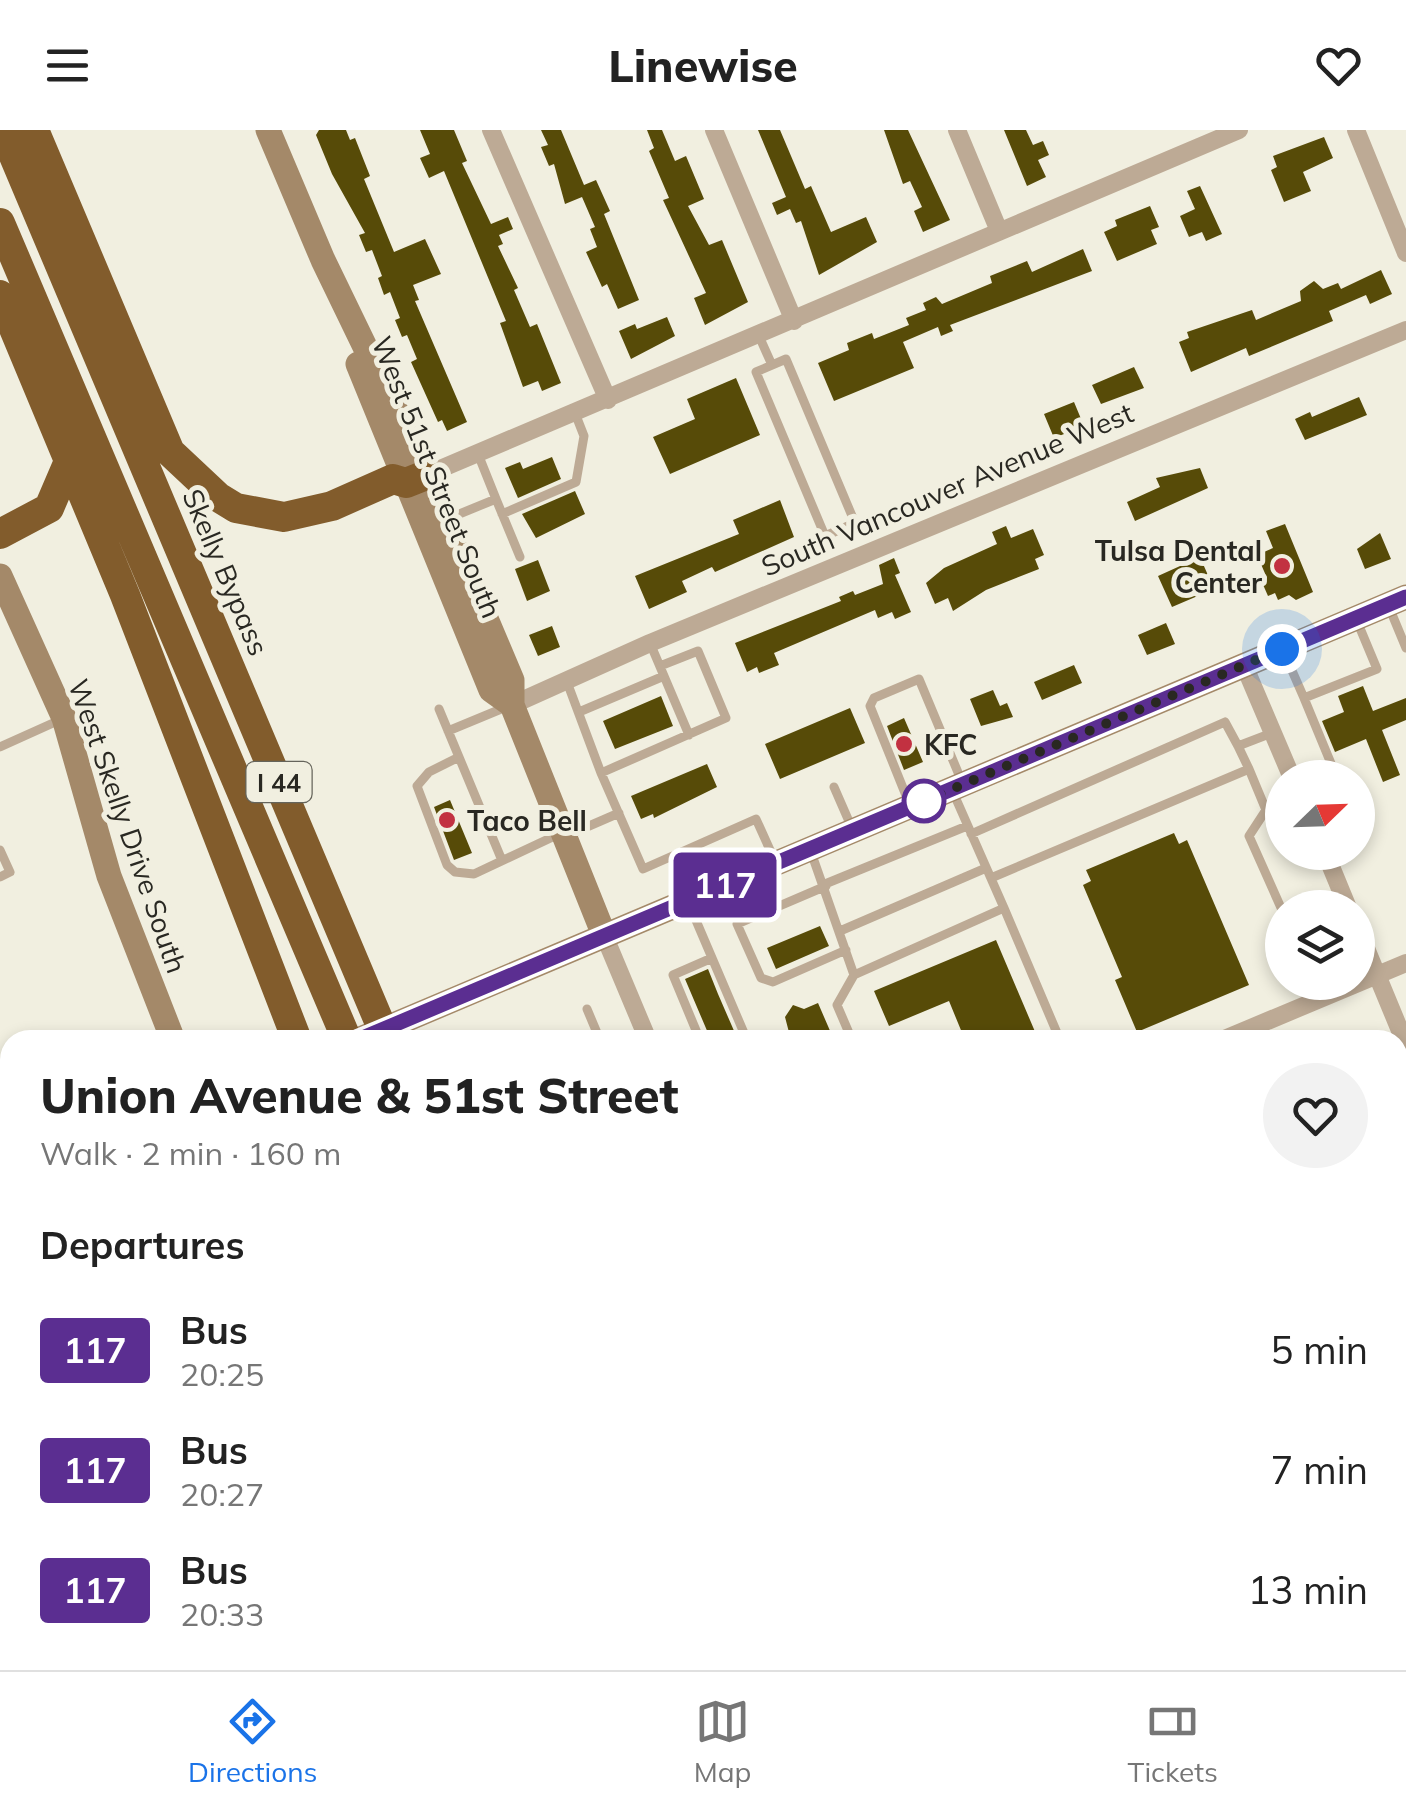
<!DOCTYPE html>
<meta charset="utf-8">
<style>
:root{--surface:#fff;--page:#f2f2f2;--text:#222;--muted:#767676;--line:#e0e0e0;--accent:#1a73e8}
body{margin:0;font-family:Mulish,sans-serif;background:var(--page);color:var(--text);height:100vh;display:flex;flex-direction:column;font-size:38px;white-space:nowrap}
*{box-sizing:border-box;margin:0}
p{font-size:32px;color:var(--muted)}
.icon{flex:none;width:55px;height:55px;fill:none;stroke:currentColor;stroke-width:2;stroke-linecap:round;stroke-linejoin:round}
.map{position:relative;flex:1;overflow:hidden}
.panel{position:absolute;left:0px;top:900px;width:1408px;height:640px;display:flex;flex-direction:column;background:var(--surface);border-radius:30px 30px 0 0;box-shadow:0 5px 15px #0003}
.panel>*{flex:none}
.badge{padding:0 20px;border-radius:8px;font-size:35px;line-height:65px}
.needle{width:65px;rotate:67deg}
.fabs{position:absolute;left:1265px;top:630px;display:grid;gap:20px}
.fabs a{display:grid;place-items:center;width:110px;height:110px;border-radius:50%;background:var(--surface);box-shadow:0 5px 15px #0003;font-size:50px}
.you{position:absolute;width:50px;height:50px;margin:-25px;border:8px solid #fff;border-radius:50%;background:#1a73e8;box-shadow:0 0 0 15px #1a73e833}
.map>.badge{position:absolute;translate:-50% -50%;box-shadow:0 0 0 5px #fff}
h2{padding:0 40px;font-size:38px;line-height:90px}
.round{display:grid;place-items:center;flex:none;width:105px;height:105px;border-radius:52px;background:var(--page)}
.head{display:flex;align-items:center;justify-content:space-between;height:170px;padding:0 40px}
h1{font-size:48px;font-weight:800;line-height:75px}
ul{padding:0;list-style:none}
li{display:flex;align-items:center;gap:30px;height:120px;padding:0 40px}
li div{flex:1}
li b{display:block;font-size:38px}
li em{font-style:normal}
li .badge{min-width:110px;font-weight:700;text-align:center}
header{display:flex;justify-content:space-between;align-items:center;height:130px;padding:0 40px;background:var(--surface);font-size:45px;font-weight:800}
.menu{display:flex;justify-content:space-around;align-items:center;height:140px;border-top:2px solid var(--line);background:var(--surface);font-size:28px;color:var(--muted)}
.menu a{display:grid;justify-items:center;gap:5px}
.menu .on{color:var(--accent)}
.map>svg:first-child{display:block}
.green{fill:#afcaa5}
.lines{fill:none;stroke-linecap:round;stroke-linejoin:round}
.stream{stroke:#6fb2d1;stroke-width:5}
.building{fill:#574b08}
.lane{stroke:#bdaa95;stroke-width:9}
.street{stroke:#bdaa95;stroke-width:18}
.secondary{stroke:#a48969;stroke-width:25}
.highway{stroke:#825c2c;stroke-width:30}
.line-casing{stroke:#fff;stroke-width:22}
.line{stroke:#5b2e91;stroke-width:15}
.walk{stroke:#292822;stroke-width:10;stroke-dasharray:0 18}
.poi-dot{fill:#c23141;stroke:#f1efe0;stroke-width:4}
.stop-dot{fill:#fff;stroke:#5b2e91;stroke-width:5}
.labels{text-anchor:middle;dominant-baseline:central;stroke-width:10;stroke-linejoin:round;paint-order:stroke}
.shield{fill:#f1efe0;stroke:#65645b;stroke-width:2.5}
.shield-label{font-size:25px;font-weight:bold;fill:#292822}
.street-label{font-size:28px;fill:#292822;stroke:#f1efe0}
.poi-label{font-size:28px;font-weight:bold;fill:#292822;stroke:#f1efe0;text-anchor:start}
</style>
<header><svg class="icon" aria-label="menu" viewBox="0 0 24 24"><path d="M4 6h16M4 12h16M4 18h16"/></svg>Linewise<svg class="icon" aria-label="heart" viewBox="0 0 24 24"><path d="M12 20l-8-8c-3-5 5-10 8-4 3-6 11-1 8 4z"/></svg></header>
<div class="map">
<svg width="1406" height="1540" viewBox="0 0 1406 1540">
<rect width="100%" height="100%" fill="#f1efe0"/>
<path class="green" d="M0,1428H10V1530H183L188,1540H0Z"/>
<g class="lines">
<path class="stream" d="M0,1477L10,1476
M128,1530L131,1540"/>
</g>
<path class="building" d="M319,0H346L350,10L355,8L370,46L364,49L394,122L425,109L441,144L413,155L419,170L415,171L467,292L447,301L442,290L438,292L411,232L417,229L407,205L402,207L395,190L400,188L390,162L384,165L378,148L382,146L372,120L366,122L359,105L365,103L332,44L316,5Z
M420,0H454L467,31L462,33L491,94L508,87L513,99L499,105L503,114L498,116L518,158L514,160L530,197L537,194L561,253L542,261L538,251L523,257L500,193L506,191L444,41L429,48L420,28L430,24Z
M541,0H561L584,55L596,50L610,81L604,84L639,170L618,179L607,154L602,157L586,122L597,117L590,99L595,97L582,67L565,74L554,34L549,36L541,17L548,15Z
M647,0H662L675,31L686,26L704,69L688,76L709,115L722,110L748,172L705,195L694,168L706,163L663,70L669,68L649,21L654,18Z
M758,0H780L805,59L811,56L831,102L866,87L877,112L819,145L801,91L796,93L790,79L777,85L772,73L786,67Z
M884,0H908L950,90L923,102L914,81L922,77L910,51L903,54Z
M1004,0H1026L1033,15L1043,11L1049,25L1038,30L1046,47L1027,56Z
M1324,7L1333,28L1303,42L1311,61L1284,72L1271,40L1277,37L1273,26Z
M1200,56L1222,104L1206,111L1202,102L1189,107L1180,86L1195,79L1187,61Z
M1150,76L1159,97L1151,100L1157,114L1117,131L1104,102L1117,96L1115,90Z
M1083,119L1092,141L950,195L953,201L941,206L938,197L903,212L914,238L834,271L818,233L849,220L847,213L872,203L874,209L909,195L906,188L926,180L923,173L936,167L942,174L992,153L990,146L1027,131L1032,142Z
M1381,140L1392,164L1370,174L1366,165L1329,181L1333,191L1249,226L1246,218L1191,242L1179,212L1189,208L1187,202L1252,180L1256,190L1301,171L1300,161L1314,151L1323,159L1338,153L1341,159Z
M667,187L675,206L631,229L619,201L635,194L637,199Z
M1134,237L1144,258L1101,274L1092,255Z
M736,248L760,305L670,344L653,307L695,289L687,269Z
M1359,267L1367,285L1305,310L1295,289L1310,282L1312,287Z
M1074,272L1084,296L1054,308L1044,284Z
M552,327L561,349L518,368L505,338L520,332L523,339Z
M1200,338L1208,358L1135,391L1127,372L1160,357L1156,348Z
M575,361L585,384L536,408L522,384Z
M780,370L794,407L715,442L712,437L682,451L687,462L649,479L635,446L739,404L733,390Z
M1285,394L1313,462L1296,470L1289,465L1278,470L1275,463L1268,466L1261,450L1267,448L1257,425L1273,418L1266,401Z
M1006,396L1011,408L1033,399L1044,425L1035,429L1039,439L986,460L953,481L948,468L935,474L926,453L944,438L997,414L992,402Z
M1380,403L1391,429L1365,439L1357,419Z
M1200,427L1214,459L1172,477L1158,446Z
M894,428L900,443L895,445L911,482L895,489L892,482L878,488L875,480L774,523L779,535L759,543L757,537L747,542L735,513L841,471L839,467L853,461L855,465L883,454L879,435Z
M538,430L550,461L527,471L515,439Z
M1166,493L1175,514L1147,525L1138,505Z
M552,496L560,517L538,526L529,505Z
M1074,535L1082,553L1042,570L1034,552Z
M1363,556L1373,581L1406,568V590L1382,600L1400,645L1383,652L1366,609L1335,622L1322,591L1344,582L1338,566Z
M993,560L1000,576L1007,573L1013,587L981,596L970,569Z
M661,566L673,596L615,619L603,591Z
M850,578L865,613L780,649L765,614Z
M904,588L923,632L904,640L887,596Z
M707,634L717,657L654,688L653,684L641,689L631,666Z
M450,670L472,723L454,730L434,677Z
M1174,703L1179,714L1187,710L1249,855L1137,902L1115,850L1122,847L1083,755L1091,751L1086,740Z
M820,796L829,816L776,839L767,818Z
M996,810L1036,904L1022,910H965L949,871L889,896L874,861Z
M708,839L718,864L738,910H711L685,849Z
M818,873L834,910H791L785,887L793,875L804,879Z"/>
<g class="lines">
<path class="lane" d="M759,206L772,235
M786,229L855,393L825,406L756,242Z
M496,369L520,427
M502,384L576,352L584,306L575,283
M447,389L496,369L478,324
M1389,477L1406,518
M650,513L689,605
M1283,520L1304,568L1377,539L1357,491
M567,552L601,643L726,588L698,521L660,536
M1304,568L1337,648
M439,579L501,728
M579,582L664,546
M448,601L506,577
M0,617L62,589
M459,627L429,642L417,656L447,735L455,742L474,744L559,704
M1249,639L1266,680L1249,706L1282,780
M601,643L643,739L756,689L775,731
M834,657L851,696
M909,673L870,576L874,568L919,549L962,652
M971,704L1225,592L1238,616
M566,706L619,683
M0,720L10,742L0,747
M811,722L854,845L837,875L852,910
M991,748L1249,639L1238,616L1272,603
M825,754L967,696
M826,756L737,794L761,848L773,852L846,820
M689,774L747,910
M1004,778L1060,910
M840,801L986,738
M854,845L1004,778L953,662
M587,879L600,910
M700,910L673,845L712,828
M0,1145L10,1140
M0,1199L10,1224"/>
<path class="street" d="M491,0L608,270
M714,0L794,191
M957,0L999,101
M1356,0L1406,123
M426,345L1239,0
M1244,535L1292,648
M512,575L650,513L1406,200
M1325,722L1348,778
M1358,799L1406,915
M604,805L648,910
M1222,910L1406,833"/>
<path class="secondary" d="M268,0L323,130L413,316L512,550V575L604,805
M358,234L491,560L512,575
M0,446L64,588L109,746L173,910
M358,910L1406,467
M0,1061L10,1057
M292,1540L296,1530"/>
<path class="highway" d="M3,0L387,910
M34,0L170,322L218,367L236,378L284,387L332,376L393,349L406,353L426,345
M0,93L347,910
M0,165L125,465L297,910
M0,404L49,378L70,329
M647,1530L651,1540
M694,1530L751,1540
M353,1540L358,1530
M436,1540L439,1530
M551,1540L594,1530"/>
</g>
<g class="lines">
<g class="line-casing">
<path id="line" d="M358,910L1406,467"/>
</g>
<use href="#line" class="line"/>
<path class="walk" d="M924,671L1282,519"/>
</g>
<g class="poi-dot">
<circle cx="1282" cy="436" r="10"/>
<circle cx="904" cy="614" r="10"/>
<circle cx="447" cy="690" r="10"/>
</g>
<circle class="stop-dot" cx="924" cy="671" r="20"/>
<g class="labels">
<rect class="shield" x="246.5" y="632" width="65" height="40" rx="8"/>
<g class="shield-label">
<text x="279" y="652">I 44</text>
</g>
<g class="street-label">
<text transform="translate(437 347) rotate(68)">West 51st Street South</text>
<text transform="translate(947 359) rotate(-23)">South Vancouver Avenue West</text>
<text transform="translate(226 442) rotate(67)">Skelly Bypass</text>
<text transform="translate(128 696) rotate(71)">West Skelly Drive South</text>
</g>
<g class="poi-label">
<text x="1262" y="420" text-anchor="end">Tulsa Dental<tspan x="1262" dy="32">Center</tspan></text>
<text x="924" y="614">KFC</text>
<text x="467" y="690">Taco Bell</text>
</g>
</g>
</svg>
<div class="fabs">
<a><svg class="needle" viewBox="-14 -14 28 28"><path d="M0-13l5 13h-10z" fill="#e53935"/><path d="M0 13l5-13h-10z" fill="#767676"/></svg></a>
<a><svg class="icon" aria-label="layers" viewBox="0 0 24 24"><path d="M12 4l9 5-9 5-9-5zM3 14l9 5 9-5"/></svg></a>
</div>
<div class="you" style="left:1282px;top:519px"></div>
<b class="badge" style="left:725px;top:755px;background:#5b2e91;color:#fff">117</b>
<section class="panel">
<div class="head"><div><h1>Union Avenue &amp; 51st Street</h1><p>Walk · 2 min · 160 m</p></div><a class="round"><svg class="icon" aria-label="heart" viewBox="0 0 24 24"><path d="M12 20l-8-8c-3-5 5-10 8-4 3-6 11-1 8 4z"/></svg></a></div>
<h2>Departures</h2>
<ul>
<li><span class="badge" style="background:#5b2e91;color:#fff">117</span><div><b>Bus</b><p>20:25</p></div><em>5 min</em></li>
<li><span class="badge" style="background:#5b2e91;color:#fff">117</span><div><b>Bus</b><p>20:27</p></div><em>7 min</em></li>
<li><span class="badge" style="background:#5b2e91;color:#fff">117</span><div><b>Bus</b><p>20:33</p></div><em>13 min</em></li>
</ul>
</section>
</div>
<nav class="menu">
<a class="on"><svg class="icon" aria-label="directions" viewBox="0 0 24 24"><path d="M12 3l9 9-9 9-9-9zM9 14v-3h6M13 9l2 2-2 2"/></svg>Directions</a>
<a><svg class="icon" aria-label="map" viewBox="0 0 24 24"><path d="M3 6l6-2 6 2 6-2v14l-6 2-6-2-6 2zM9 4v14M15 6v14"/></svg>Map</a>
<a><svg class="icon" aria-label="tickets" viewBox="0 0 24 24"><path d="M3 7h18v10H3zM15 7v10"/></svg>Tickets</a>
</nav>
